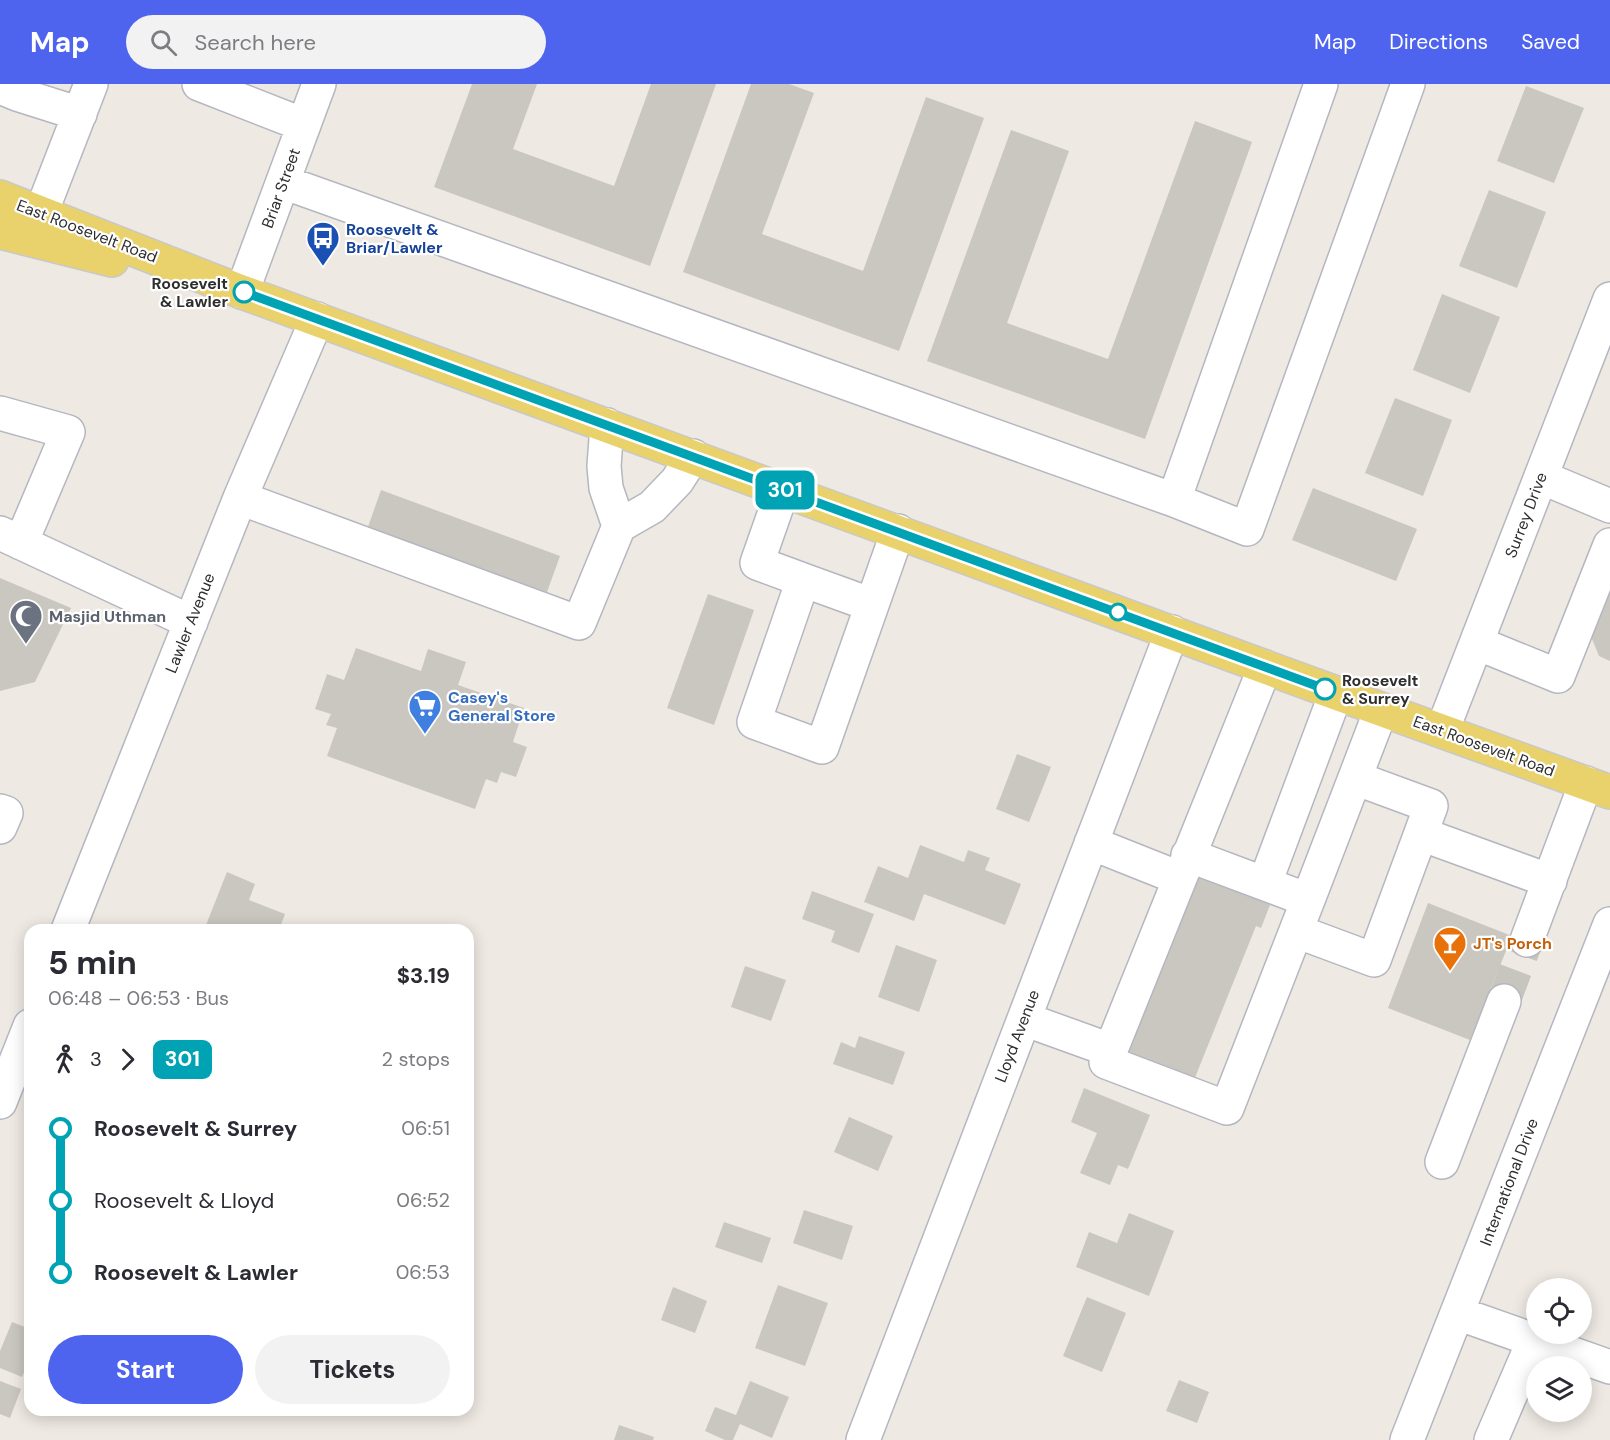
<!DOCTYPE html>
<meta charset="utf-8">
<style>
:root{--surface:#fff;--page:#f2f2f3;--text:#2b2b33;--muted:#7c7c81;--accent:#4e64ef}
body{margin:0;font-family:"DM Sans",sans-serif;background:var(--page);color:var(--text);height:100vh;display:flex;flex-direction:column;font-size:22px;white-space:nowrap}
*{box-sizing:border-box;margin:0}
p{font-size:20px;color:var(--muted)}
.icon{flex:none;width:33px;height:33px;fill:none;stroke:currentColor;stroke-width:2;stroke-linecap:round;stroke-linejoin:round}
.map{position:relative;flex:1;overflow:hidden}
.sheet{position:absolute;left:24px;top:840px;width:450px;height:492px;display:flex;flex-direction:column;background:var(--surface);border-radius:18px;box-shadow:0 3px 15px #0003}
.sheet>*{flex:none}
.badge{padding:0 12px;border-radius:9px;font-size:21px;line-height:39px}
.controls{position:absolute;left:1526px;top:1194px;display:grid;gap:12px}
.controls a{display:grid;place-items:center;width:66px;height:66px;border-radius:50%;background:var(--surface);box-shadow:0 3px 15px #0003;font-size:30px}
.map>.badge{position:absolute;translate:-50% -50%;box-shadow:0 0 0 3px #fff}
.legs{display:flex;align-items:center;gap:9px;height:66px;padding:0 24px;font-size:20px}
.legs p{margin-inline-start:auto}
.summary{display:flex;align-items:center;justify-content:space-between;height:102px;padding:0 24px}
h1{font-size:33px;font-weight:700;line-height:45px}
.action{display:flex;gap:12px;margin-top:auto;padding:12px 24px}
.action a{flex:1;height:69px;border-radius:36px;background:var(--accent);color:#fff;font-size:24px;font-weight:700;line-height:69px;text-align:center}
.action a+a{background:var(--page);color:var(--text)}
ul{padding:0 24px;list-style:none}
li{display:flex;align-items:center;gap:21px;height:72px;font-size:22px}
li i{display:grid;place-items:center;width:9px;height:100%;margin:0 8px;background:currentColor}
li i::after{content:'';width:15px;height:15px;margin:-8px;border:4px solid;border-radius:50%;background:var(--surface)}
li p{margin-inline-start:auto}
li:first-child i{background:linear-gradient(#0000 50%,currentColor 0)}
li:last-child i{background:linear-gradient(currentColor 50%,#0000 0)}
header{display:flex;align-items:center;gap:36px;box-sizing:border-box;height:84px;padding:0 30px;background:var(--accent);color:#fff}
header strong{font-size:28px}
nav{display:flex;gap:33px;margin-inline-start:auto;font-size:21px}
.search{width:420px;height:54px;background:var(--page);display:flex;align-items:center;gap:15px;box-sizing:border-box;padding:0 21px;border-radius:33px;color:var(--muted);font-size:22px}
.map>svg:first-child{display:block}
.building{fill:#cac7c0}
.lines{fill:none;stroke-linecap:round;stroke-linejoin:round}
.minor-tunnel{stroke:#c8c4be;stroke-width:33;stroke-dasharray:33 16;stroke-linecap:butt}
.minor-casing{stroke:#b5b7c0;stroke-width:36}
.major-casing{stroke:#c9c9c9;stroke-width:36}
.minor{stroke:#fff;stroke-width:33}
.major{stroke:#e9d26c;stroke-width:33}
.line-1-casing{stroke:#fff;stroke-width:14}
.line-1{stroke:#00a3b4;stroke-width:9}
.stop-1-dot{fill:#fff;stroke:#00a3b4;stroke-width:3}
.labels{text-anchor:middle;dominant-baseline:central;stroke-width:4.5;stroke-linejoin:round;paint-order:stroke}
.street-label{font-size:16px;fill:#2e2e2e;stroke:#fff}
.transit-label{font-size:16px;font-weight:bold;fill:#164399;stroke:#fff;text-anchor:start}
.stop-label{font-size:16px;font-weight:bold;fill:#2e2e2e;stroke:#fff;text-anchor:end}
.worship-label{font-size:16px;font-weight:bold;fill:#5b616d;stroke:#fff;text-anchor:start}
.shop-label{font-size:16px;font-weight:bold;fill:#366cbe;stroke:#fff;text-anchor:start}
.food-label{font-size:16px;font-weight:bold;fill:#c56008;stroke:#fff;text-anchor:start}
</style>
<header>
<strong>Map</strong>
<div class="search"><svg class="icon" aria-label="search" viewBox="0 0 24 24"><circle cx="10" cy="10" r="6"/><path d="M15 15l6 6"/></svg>Search here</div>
<nav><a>Map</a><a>Directions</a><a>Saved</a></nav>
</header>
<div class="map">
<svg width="1610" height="1356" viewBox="0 0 1610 1356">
<rect width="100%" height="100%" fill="#eee9e2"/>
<path class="building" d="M472,0H537L513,65L614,102L651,0H716L650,182L434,103Z
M751,0H789L814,9L762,150L863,187L926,13L984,34L899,267L683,188Z
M1526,2L1584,24L1554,99L1497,77Z
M1195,37L1252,58L1145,355L927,277L1011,46L1069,67L1007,239L1108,275Z
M1489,106L1546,128L1517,204L1459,182Z
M1442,210L1500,233L1470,309L1413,286Z
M1395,314L1452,336L1423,412L1365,389Z
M1313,404L1417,445L1396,497L1292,456Z
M381,406L560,472L542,522L363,457Z
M0,494L71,524L35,598L0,607Z
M1601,507L1610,510V577L1599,572L1587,543Z
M708,510L754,526L714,641L667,624Z
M356,564L421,587L428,565L466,578L458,601L524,624L513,658L527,663L516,693L501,688L497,699L486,695L475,725L327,672L337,644L326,641L331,630L315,625L327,590L344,596Z
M1017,670L1051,683L1029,738L996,725Z
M920,761L964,778L968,766L990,774L985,786L1021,800L1005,841L924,810L914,837L864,818L878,782L908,794Z
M227,788L255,800L249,816L285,830L279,846H249L237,841L236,846H218L206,841Z
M1190,789L1270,821L1261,844L1256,842L1192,1001L1124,974Z
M812,807L874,830L859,869L831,858L835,847L802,835Z
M1428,819L1512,852L1470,956L1388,924Z
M896,861L937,876L919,928L878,913Z
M745,882L786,896L771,937L731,923Z
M859,952L905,968L893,1001L833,980L841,958L855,964Z
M1084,1004L1150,1031L1128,1085L1118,1081L1110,1101L1080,1089L1097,1049L1071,1038Z
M849,1033L893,1052L878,1087L834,1068Z
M804,1126L853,1142L842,1176L793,1159Z
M1129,1129L1174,1147L1149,1212L1076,1183L1089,1148L1117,1159Z
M724,1138L771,1154L762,1179L715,1163Z
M778,1201L828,1219L805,1282L755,1264Z
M673,1203L707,1217L695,1249L661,1236Z
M1087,1213L1126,1229L1102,1288L1063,1272Z
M12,1238L30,1245V1274L22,1293L0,1284V1267Z
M1179,1296L1209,1308L1197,1339L1166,1327Z
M0,1297L21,1305L10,1334L0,1330Z
M750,1297L789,1313L772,1354L740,1340L733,1356H725L705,1347L715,1323L736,1331Z
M619,1341L654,1353L653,1356H614Z"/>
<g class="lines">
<path class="minor-tunnel" d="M1504,917L1527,856"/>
<g class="minor-casing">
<path id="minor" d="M199,0L304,41
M0,3L17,10L80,30
M283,98L1174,416L1321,0
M41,129L91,0
M242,208L319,0
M0,329L68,348L21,459
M607,341L604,382L606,404L619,442
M1541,393L1610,422
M783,405L757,479L803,496L754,638L822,663L898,447
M240,414L579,539L619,442L652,423L677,397L693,372
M1174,416L1247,445L1408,0
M0,449L191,538
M803,496L872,521
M1477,559L1558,592L1610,461
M1442,647L1610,215
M0,727L6,729L0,743
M1421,750L1550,797
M1091,759L1179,794
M1188,771L1308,816L1227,1024L1106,978L1265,583
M1265,799L1336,609
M1308,816L1381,626
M68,846L240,414L317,235
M1296,847L1374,876L1431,722L1355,694
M1527,856L1586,699
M1024,935L1110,966
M0,1018L30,942
M1442,1078L1504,917
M1457,1229L1610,1283
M863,1356L1172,548
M1407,1356L1610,840
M1491,1356L1534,1256"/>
</g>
<g class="major-casing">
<path id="major" d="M0,113L242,208L1336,609L1610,708
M0,148L112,176"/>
</g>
<use href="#minor" class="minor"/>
<use href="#major" class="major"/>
</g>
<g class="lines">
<g class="line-1-casing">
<path id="line-1" d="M244,208L1325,605"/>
</g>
<use href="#line-1" class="line-1"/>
</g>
<defs>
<g id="bus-pin" transform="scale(1.725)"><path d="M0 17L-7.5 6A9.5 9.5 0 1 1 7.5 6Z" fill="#1a4fb4" stroke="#fff"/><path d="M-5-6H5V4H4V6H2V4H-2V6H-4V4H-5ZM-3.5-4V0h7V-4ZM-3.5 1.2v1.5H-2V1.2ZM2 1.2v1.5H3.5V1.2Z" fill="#fff"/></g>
<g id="mosque-pin" transform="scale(1.725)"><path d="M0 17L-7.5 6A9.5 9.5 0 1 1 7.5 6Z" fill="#6b7280" stroke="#fff"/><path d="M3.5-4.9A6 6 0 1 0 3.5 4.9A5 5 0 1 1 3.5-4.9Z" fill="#fff"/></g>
<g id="supermarket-pin" transform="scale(1.725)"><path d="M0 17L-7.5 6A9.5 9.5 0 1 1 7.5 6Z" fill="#3f7fe0" stroke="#fff"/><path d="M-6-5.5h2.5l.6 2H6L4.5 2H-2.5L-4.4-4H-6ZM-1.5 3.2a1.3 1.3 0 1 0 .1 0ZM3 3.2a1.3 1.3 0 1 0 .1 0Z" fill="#fff"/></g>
<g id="bar-pin" transform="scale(1.725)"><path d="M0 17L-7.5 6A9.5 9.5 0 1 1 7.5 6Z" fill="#e8710a" stroke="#fff"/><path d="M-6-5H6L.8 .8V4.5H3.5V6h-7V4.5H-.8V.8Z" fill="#fff"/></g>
</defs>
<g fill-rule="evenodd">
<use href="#bus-pin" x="323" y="154"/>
<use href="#mosque-pin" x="26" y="532"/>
<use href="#supermarket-pin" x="425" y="622"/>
<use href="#bar-pin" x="1450" y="859"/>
</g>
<g class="stop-1-dot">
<circle cx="244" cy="208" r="10"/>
<circle cx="1118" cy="528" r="8"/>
<circle cx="1325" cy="605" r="10"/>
</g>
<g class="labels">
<g class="street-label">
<text transform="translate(281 104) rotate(-70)">Briar Street</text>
<text transform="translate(87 147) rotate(21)">East Roosevelt Road</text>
<text transform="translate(1526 431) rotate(-69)">Surrey Drive</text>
<text transform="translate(190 539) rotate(-68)">Lawler Avenue</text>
<text transform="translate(1484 662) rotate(20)">East Roosevelt Road</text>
<text transform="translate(1017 952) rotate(-69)">Lloyd Avenue</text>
<text transform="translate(1509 1098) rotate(-69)">International Drive</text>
</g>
<g class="transit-label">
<text x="346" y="145">Roosevelt &amp;<tspan x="346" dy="18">Briar/Lawler</tspan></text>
</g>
<g class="stop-label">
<text x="228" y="199">Roosevelt<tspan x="228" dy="18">&amp; Lawler</tspan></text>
<text x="1342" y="596" text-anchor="start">Roosevelt<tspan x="1342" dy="18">&amp; Surrey</tspan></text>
</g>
<g class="worship-label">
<text x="49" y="532">Masjid Uthman</text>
</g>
<g class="shop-label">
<text x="448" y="613">Casey's<tspan x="448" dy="18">General Store</tspan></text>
</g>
<g class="food-label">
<text x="1473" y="859">JT's Porch</text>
</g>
</g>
</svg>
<div class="controls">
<a><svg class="icon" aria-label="locate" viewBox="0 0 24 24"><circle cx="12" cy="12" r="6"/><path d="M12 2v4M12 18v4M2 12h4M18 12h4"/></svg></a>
<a><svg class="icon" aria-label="layers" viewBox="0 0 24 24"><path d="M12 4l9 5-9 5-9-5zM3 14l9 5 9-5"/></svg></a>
</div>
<b class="badge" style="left:785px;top:406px;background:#00a3b4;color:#fff">301</b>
<section class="sheet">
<div class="summary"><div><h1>5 min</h1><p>06:48 – 06:53 · Bus</p></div><b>$3.19</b></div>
<div class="legs"><svg class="icon" aria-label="walk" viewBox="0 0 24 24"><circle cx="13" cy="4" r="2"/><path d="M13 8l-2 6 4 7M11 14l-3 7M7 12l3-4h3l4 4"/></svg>3<svg class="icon" aria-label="forward" viewBox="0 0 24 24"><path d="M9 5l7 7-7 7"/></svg><b class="badge" style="background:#00a3b4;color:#fff">301</b><p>2 stops</p></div>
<ul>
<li><i style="color:#00a3b4"></i><b>Roosevelt &amp; Surrey</b><p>06:51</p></li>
<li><i style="color:#00a3b4"></i><span>Roosevelt &amp; Lloyd</span><p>06:52</p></li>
<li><i style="color:#00a3b4"></i><b>Roosevelt &amp; Lawler</b><p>06:53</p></li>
</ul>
<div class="action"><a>Start</a><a>Tickets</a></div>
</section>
</div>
